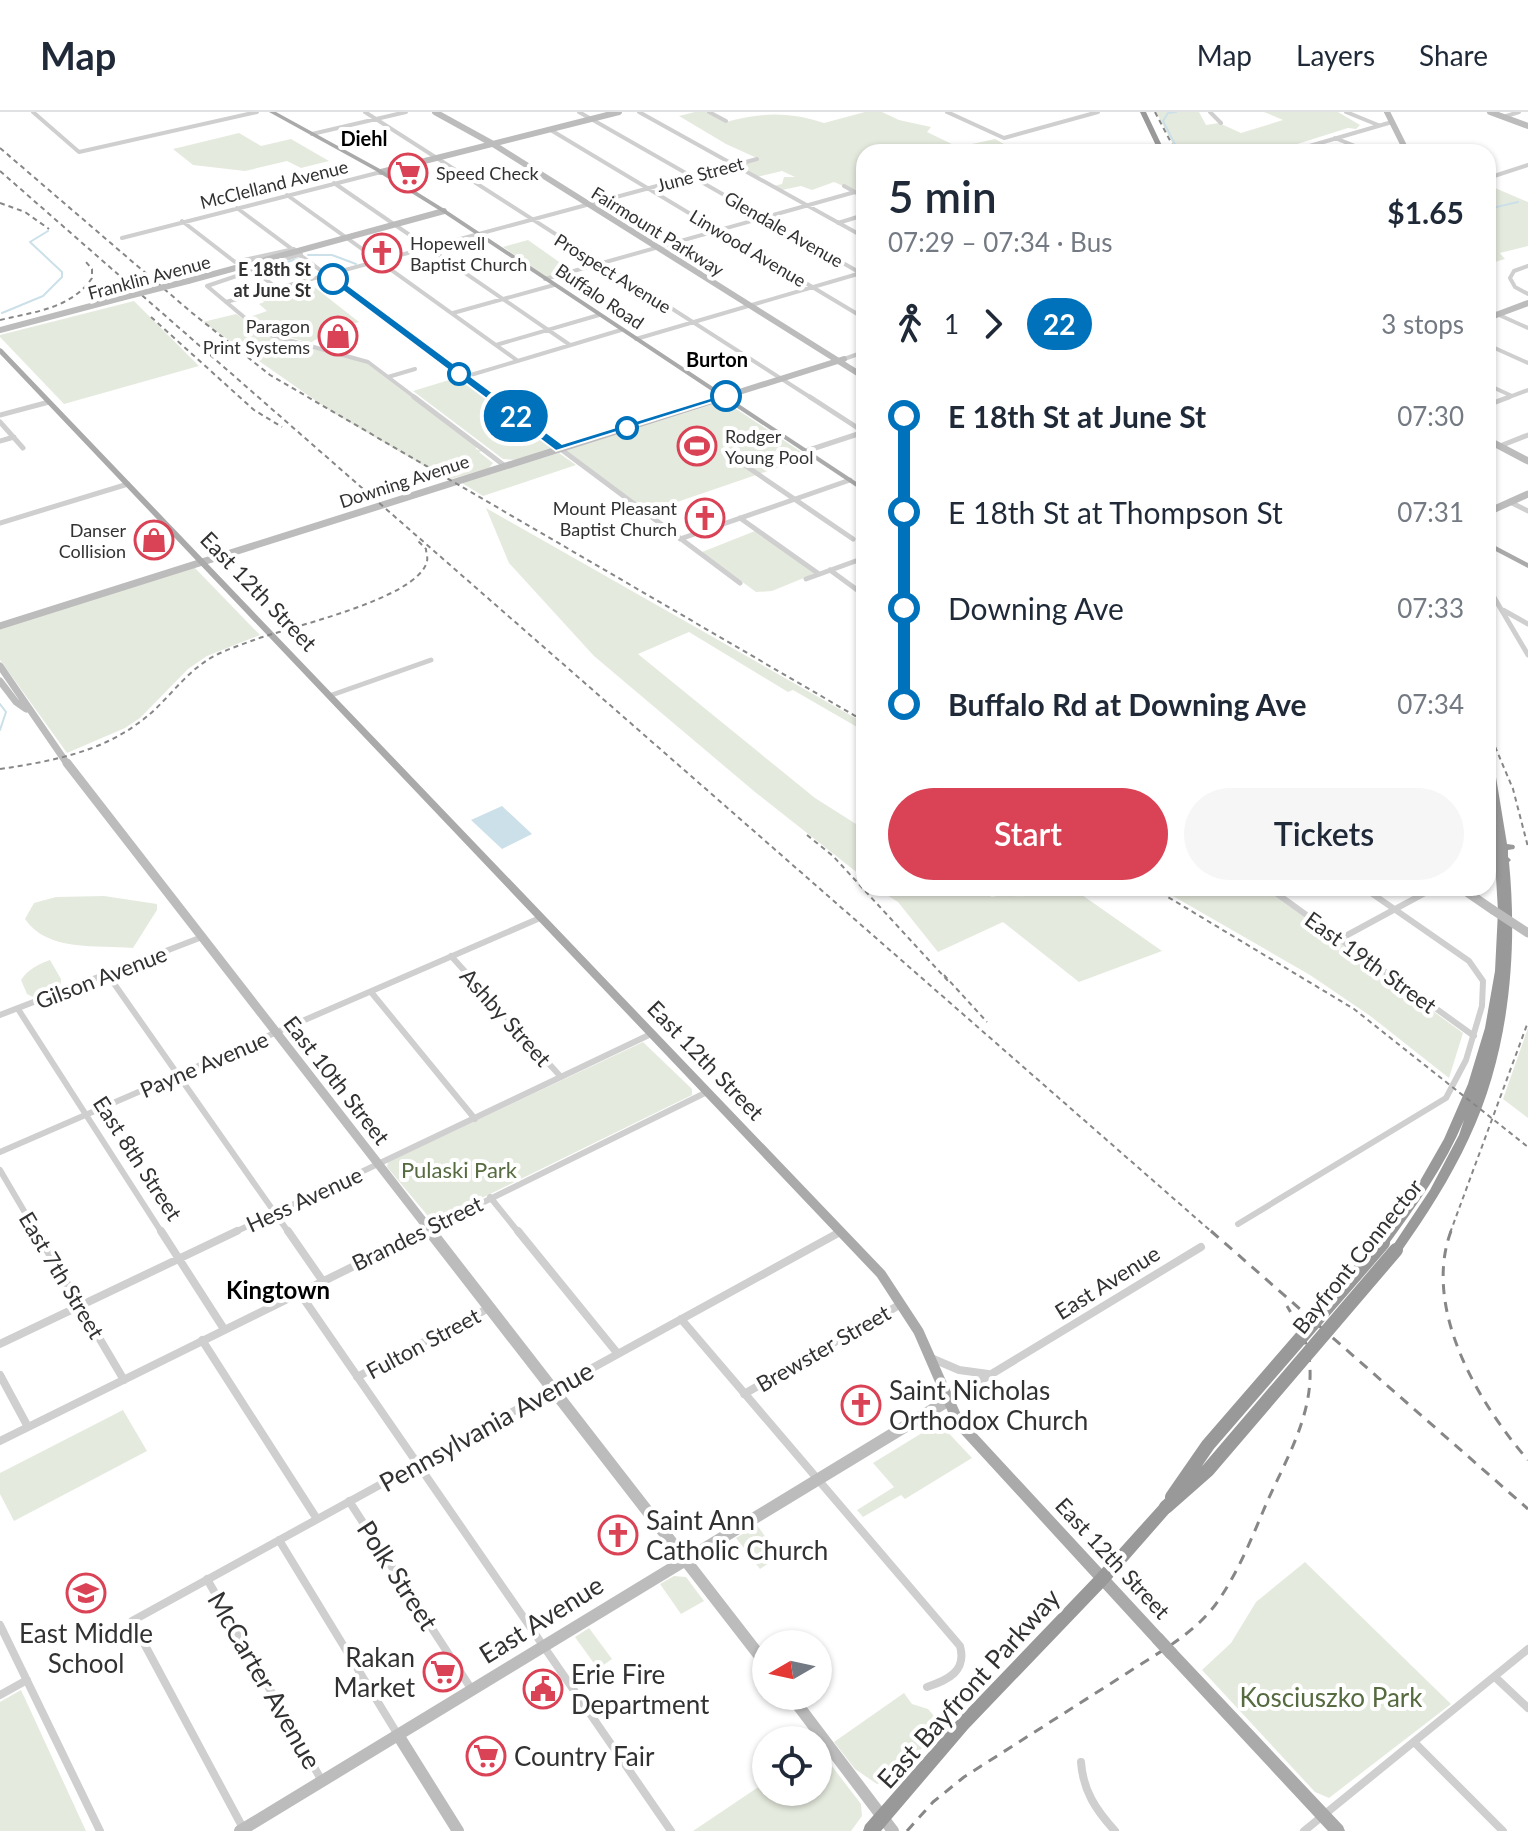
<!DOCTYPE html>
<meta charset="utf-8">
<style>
:root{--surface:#fff;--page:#f6f6f7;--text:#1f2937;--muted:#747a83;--line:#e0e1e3;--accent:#da4256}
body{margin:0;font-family:Lato,sans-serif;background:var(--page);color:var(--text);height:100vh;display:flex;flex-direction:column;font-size:30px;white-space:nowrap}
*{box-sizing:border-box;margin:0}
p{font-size:26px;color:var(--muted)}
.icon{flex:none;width:44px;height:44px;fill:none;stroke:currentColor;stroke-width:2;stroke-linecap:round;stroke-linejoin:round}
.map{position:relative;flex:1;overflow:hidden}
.drawer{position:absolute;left:856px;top:32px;width:640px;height:752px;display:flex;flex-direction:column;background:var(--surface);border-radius:24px;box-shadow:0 2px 6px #0004}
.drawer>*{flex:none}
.badge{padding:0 16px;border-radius:26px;font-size:28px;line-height:52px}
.needle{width:52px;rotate:261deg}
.controls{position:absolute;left:752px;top:1518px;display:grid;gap:16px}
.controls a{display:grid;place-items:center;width:80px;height:80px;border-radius:50%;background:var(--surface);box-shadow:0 2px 6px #0004;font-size:40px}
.map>.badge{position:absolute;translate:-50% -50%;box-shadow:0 0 0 4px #fff}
.legs{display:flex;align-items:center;gap:12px;height:88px;padding:0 32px;font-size:26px}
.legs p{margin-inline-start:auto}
.overview{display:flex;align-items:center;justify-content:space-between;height:136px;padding:0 32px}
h1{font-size:44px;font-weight:600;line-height:60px}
.action{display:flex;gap:16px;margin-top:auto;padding:16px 32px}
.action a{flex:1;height:92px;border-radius:48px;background:var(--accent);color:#fff;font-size:32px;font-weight:600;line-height:92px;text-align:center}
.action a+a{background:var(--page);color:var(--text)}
ul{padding:0 32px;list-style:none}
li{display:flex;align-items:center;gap:28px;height:96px;font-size:30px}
li i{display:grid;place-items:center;width:12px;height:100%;margin:0 10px;background:currentColor}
li i::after{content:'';width:20px;height:20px;margin:-10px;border:6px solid;border-radius:50%;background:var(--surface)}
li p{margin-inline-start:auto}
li:first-child i{background:linear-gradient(#0000 50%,currentColor 0)}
li:last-child i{background:linear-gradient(currentColor 50%,#0000 0)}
header{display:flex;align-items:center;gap:48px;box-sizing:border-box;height:112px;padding:0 40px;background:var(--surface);border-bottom:2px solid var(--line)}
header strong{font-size:38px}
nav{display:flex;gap:44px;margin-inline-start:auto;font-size:28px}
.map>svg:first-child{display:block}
.green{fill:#e5eade}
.water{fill:#cce0e9}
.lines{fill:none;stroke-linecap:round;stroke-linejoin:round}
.stream{stroke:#cce0e9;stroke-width:2}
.street-far3{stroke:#cfcfcf;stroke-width:4}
.street-far2{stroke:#cfcfcf;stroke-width:5}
.street-far1{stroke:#cfcfcf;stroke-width:6}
.street{stroke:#cfcfcf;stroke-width:8}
.secondary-far3{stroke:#bcbcbc;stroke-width:6}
.secondary-far2{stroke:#bcbcbc;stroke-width:7}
.secondary-far1{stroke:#bcbcbc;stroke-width:9}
.secondary{stroke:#bcbcbc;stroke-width:12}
.primary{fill:#aaa;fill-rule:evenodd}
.highway{fill:#999;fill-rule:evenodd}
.rail-far1{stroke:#878787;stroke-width:2;stroke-dasharray:5 4;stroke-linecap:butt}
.rail{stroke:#878787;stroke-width:3;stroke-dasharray:10 8;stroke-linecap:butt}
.secondary-bridge-far1{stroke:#bcbcbc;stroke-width:6}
.secondary-bridge{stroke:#bcbcbc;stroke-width:9}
.primary-bridge{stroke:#aaa;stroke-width:13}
.highway-bridge{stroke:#999;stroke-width:14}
.line-1{fill:#0072bc;stroke:#fff;stroke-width:2}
.stop-1-dot{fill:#fff;stroke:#0072bc;stroke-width:4}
.labels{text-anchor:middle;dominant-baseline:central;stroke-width:8;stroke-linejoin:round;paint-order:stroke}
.far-poi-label{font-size:18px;fill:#323232;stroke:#fff;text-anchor:start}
.far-street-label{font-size:18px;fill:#323232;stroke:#fff}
.far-stop-label{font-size:18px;font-weight:bold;fill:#323232;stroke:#fff;text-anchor:end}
.far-neighbourhood-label{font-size:20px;font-weight:bold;fill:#000;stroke:#fff}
.street-label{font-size:22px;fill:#323232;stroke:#fff}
.park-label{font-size:22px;fill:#576b41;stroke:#fff}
.neighbourhood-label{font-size:24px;font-weight:bold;fill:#000;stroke:#fff}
.near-poi-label{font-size:26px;fill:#323232;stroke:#fff;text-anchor:start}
.near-street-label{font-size:26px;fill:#323232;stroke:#fff}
.near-park-label{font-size:26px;fill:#576b41;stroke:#fff}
</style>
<header>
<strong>Map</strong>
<nav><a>Map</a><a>Layers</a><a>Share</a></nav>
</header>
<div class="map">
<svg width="1528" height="1719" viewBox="0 0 1528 1719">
<rect width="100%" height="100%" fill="#fff"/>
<path class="green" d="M695,0H706L726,10C761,0 790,0 824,11L865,0H882L899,8L931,15L927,20L958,35L995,27L1004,32L976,40H864V83L834,70L812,78L801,74L782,78L774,74L782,72L784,65H795L782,59L757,65L738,54L759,47L726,32L679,4Z
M1156,0H1199L1206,13L1219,11L1241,21L1283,8L1264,0H1338L1360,13L1356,17L1348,16L1272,40H1177Z
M239,21L261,34L291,27L329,49L301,56L287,49L245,59L193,53L173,37Z
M1488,73L1528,90V134L1500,141L1505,147L1488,152Z
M528,128L572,159L547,165L503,135Z
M308,170L359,210L329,220L310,231L270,220L247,206L267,199L259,192L264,190L258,183Z
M134,189L199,254L64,292L0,225V223Z
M236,202L266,223L365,250L476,334V337L482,339L479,340L493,351L489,356L448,368L332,300L203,210Z
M459,265L500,295L488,298L511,315L519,309L552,334L551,337L516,348L503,347L413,279Z
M724,289L809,345L648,400L566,338Z
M559,341L576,353L483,384L462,371Z
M486,396L864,611V619L793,578L788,580L689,520L638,542L815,686L864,717V766L755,680L594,544L509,451Z
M755,419L816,461L772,479L756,480L702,440Z
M194,455L260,523L207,544L188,557L140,606L125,616L67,641L0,548V516Z
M876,776H975L992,785C1006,782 1018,786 1032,783C1046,781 1057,776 1072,776L1162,839L1079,870L1003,810L938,840L898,790Z
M1159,776H1264L1463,921L1449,966L1369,903L1310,863Z
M104,784L157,792V798L133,836C97,833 47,840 25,807L34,791L56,785Z
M50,848L61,867L60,876L35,886L27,882L21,868C28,857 39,852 50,848Z
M1528,916V1006L1503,987Z
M643,930L692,977V983L433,1110L387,1055L388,1050Z
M123,1298L147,1339L14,1409L0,1382V1361Z
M935,1313L942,1314L972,1346L905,1387L901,1383L863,1405L857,1398L894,1375L873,1351Z
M757,1413L779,1444L760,1457L736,1426Z
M1305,1450L1451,1592L1329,1686L1315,1680L1202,1558L1231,1531L1256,1490Z
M674,1464L686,1465L704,1489L681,1502L660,1472Z
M589,1516L612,1547L598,1557L575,1525Z
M21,1578L86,1719H0V1590Z
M904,1581L912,1592L928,1597L942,1613L895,1667L877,1672L855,1657L834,1630Z
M818,1636L861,1692L862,1704L851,1719H693L766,1670V1680H818Z"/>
<path class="water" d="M502,694L532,722L502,737L471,708Z"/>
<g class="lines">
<path class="stream" d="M1176,0L1168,1L1163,9L1179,40
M1488,97L1518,90
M308,143H332L356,152
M262,158L300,146
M2,201L43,184L62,165V160L30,130L48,119
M0,592L6,600L0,618"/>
<path class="street-far3" d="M33,0L79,40L257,0
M365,0L813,287
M579,0L864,163
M639,0L864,125
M709,0L726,9
M947,0L1004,26L1098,0
M1210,0L1221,11
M1346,0L1378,13
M1503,5L1519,0
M549,17L864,206
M312,22L406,0
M1335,26L1370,40
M1289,40L1392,10
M1488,66L1528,53
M334,71L570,233
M844,74L864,85
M287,83L518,249
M237,96L493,287
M182,109L235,150L294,137
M838,111L864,103
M122,126L381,60
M301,142L207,174L263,221L368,250L417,287
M1528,154L1514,159L1510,166L1515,175L1528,182
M253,158L277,176
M545,167L855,80
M226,190L757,47
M1488,198L1528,216
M453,201L554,173
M636,227L861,161
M496,233L599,203
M1488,233L1528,251
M844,247L864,240
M388,265L415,257
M464,265L621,218
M1488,273L1512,284
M1504,287L1528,278"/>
<path class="street-far2" d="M414,285L505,354
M491,285L740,471
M810,285L864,320
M1488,293L1509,285
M0,303L49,290
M0,310L23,336
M0,329L14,325
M1500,334L1528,323
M806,339L864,320
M746,354L853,427
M1510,390L1528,399
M740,406L819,462
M0,411L128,372
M680,427L850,368
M830,458L864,483
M806,467L864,446
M1488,475L1528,543
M1503,498L1528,512
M329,584L431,548"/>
<path class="street-far1" d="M1269,776L1474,924
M1340,827L1434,776
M451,844L561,965
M108,863L289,1121
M371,880L475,1007
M18,897L162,1121
M0,903L202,825
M0,1040L540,806
M0,1058L37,1121
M490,1085L519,1121
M1238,1112L1446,986L1466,948L1482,894L1483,869L1469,849L1364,776
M233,1121L651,922
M421,1121L707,980"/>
<path class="street" d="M36,1119L124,1268
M161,1119L224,1217
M288,1119L322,1168
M518,1119L618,1242
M299,1180L671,1719
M681,1207L960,1534C967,1559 948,1568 927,1575
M202,1228L317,1407
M0,1232L237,1119
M931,1246L959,1258L988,1262
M0,1263L28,1315
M357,1265L489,1196
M744,1282L901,1192
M947,1289L1201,1135
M0,1329L425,1119
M349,1389L472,1578
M279,1428L398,1623
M207,1467L322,1669
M0,1513L100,1719
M1495,1565L1528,1596
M0,1583L27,1568
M1414,1630L1503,1719
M1081,1650C1083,1679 1096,1698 1115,1719
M243,1716L132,1509L840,1120
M1304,1719L1528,1537"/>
<path class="secondary-far3" d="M435,0L493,32L864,265
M1387,0L1407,40
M1490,0L1528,14
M381,60L619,0
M188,169L444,99
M1488,206L1528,191
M0,218L121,186
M717,287L844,247"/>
<path class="secondary-far2" d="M1488,328L1528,349
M1488,400L1528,382
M0,514L724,285
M0,554L68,653
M0,569L16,590L26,597"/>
<path class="secondary-far1" d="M67,651L432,1121
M1461,776L1493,798"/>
<path class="secondary" d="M430,1119L766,1552
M791,1584L893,1719
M398,1623L458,1719
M240,1719L947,1289"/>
<path class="primary" d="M269,0H276L380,57L446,98L864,375V380L442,100L376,59Z
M0,236L2,237L885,1159L923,1217L963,1307L1163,1523L1165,1527L1163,1531L1158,1533L1153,1531L954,1314L914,1222L877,1165L0,242Z
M1488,430L1528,451V456L1488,435Z
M1171,1535L1176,1537L1343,1714L1345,1719H1328L1166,1545L1164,1541L1166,1537Z"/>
<path class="highway" d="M1140,0H1146L1165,40H1159Z
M1488,644L1493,647L1507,732L1514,733L1515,735L1514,737L1508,738V745L1511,748L1509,750C1518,842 1509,941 1469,1026C1450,1067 1426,1104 1400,1141L1396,1143L1392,1141L1390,1138L1430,1078L1459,1023L1464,1008C1445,1054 1416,1094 1387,1134L1383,1136L1379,1134L1377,1131L1416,1076L1444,1027L1468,972L1485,916L1495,859L1498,799L1495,749L1488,747V741L1494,742V738H1488V732H1493L1488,704Z
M1166,1389L1171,1391L1173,1395L1171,1399L1107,1472L968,1617L881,1719H863L865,1713L958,1607L1097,1462L1161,1391Z"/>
<path class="rail-far1" d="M1155,0L1176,40
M0,36L191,200L270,263L864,609
M0,59L1213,1121
M0,91L25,100L49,117
M151,205L254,298L282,315
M0,208C33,200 71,197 92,166V157L86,150
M1488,618L1513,677L1528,735
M0,657C47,650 98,641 137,612C161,596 177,571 199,554C215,541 235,535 254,528C288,515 419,487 427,449C428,445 426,441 426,437L418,429
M807,723L833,744L949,870
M1153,776L1354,897L1528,1035
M944,863L987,910
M1450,1121L1528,910"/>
<path class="rail" d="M1211,1119L1528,1397
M1451,1119C1422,1197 1479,1292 1528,1348
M907,1719L933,1690L964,1665L1168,1535C1187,1522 1205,1508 1218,1489C1239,1459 1253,1423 1267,1390C1286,1348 1312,1304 1310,1257C1310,1233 1299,1214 1287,1194"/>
<path class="secondary-bridge-far1" d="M121,186L188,169"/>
<path class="secondary-bridge" d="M1493,798L1528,821"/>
<path class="primary-bridge" d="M1158,1527L1171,1541"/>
<path class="highway-bridge" d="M1172,1385L1208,1333L1383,1131
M1166,1395L1208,1358L1396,1138"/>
</g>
<path class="line-1" d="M330,165H337L562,332L723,282L732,284L556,339L330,169Z"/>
<defs>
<g id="supermarket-ring" transform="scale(2)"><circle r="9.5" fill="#fff" stroke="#da4256" stroke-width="1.5"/><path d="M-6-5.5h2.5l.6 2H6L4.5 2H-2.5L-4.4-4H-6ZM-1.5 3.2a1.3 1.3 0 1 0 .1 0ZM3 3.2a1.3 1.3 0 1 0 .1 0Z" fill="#da4256"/></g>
<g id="church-ring" transform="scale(2)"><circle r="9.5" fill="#fff" stroke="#da4256" stroke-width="1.5"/><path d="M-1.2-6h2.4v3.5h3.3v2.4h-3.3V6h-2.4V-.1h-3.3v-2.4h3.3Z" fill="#da4256"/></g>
<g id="shop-ring" transform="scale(2)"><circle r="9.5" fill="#fff" stroke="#da4256" stroke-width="1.5"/><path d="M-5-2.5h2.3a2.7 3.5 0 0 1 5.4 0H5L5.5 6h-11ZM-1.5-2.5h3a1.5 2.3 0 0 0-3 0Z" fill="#da4256"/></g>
<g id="stadium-ring" transform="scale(2)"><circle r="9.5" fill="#fff" stroke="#da4256" stroke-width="1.5"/><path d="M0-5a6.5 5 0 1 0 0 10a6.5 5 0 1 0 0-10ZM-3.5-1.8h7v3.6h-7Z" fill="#da4256"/></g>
<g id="school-ring" transform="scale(2)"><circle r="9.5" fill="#fff" stroke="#da4256" stroke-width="1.5"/><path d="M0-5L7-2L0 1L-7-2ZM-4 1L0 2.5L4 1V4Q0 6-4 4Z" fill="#da4256"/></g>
<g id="civic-ring" transform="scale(2)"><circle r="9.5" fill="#fff" stroke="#da4256" stroke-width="1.5"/><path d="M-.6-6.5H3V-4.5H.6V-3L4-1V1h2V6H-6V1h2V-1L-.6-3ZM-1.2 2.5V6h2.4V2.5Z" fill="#da4256"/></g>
</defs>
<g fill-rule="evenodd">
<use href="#supermarket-ring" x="408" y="61"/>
<use href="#church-ring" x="382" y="141"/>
<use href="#shop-ring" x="338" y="224"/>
<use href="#stadium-ring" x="697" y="334"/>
<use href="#church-ring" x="705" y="406"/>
<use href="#shop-ring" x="154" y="428"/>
<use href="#church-ring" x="861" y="1293"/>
<use href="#church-ring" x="618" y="1423"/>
<use href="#school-ring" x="86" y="1481"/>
<use href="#supermarket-ring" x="443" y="1560"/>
<use href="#civic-ring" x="543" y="1577"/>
<use href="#supermarket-ring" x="486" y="1644"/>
</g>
<g class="stop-1-dot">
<circle cx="333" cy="167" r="14"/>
<circle cx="459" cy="262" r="10"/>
<circle cx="726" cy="284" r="14"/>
<circle cx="627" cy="316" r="10"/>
</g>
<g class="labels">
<g class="far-poi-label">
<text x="436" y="61">Speed Check</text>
<text x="410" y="131">Hopewell<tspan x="410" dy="21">Baptist Church</tspan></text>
<text x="310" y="214" text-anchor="end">Paragon<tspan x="310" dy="21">Print Systems</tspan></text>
<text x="725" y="324">Rodger<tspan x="725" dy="21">Young Pool</tspan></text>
<text x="677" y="396" text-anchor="end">Mount Pleasant<tspan x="677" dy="21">Baptist Church</tspan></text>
<text x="126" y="418" text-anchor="end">Danser<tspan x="126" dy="21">Collision</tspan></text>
</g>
<g class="far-street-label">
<text transform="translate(700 62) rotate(-15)">June Street</text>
<text transform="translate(274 72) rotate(-14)">McClelland Avenue</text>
<text transform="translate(784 117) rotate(30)">Glendale Avenue</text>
<text transform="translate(658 119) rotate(32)">Fairmount Parkway</text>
<text transform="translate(748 136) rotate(31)">Linwood Avenue</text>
<text transform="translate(613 161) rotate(32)">Prospect Avenue</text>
<text transform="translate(149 165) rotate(-15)">Franklin Avenue</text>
<text transform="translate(600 184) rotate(34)">Buffalo Road</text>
<text transform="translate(404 369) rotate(-18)">Downing Avenue</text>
</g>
<g class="far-stop-label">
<text x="311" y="157">E 18th St<tspan x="311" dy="21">at June St</tspan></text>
</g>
<g class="far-neighbourhood-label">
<text x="364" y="26">Diehl</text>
<text x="717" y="247">Burton</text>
</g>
<g class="street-label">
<text transform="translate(259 479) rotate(46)">East 12th Street</text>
<text transform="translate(1371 850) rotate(36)">East 19th Street</text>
<text transform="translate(101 865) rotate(-21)">Gilson Avenue</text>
<text transform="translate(506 905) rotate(48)">Ashby Street</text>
<text transform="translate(706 948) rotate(46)">East 12th Street</text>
<text transform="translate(204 952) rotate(-23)">Payne Avenue</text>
<text transform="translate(337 968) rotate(52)">East 10th Street</text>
<text transform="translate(138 1046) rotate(57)">East 8th Street</text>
<text transform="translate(304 1087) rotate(-25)">Hess Avenue</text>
<text transform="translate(417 1121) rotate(-26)">Brandes Street</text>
<text transform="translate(1357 1144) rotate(-51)">Bayfront Connector</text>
<text transform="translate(62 1163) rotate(59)">East 7th Street</text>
<text transform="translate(1107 1170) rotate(-32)">East Avenue</text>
<text transform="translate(423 1231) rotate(-28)">Fulton Street</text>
<text transform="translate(823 1236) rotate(-30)">Brewster Street</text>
<text transform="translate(1113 1446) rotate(47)">East 12th Street</text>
</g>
<g class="park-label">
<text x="459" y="1057">Pulaski Park</text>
</g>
<g class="neighbourhood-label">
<text x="278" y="1177">Kingtown</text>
</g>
<g class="near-poi-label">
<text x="889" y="1278">Saint Nicholas<tspan x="889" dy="30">Orthodox Church</tspan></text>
<text x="646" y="1408">Saint Ann<tspan x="646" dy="30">Catholic Church</tspan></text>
<text x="86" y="1521" text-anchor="middle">East Middle<tspan x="86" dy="30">School</tspan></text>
<text x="415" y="1545" text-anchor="end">Rakan<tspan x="415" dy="30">Market</tspan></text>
<text x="571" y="1562">Erie Fire<tspan x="571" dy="30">Department</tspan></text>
<text x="514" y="1644">Country Fair</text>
</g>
<g class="near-street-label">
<text transform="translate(486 1314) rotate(-29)">Pennsylvania Avenue</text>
<text transform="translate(398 1463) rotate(57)">Polk Street</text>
<text transform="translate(541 1507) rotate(-32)">East Avenue</text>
<text transform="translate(265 1568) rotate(60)">McCarter Avenue</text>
<text transform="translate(968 1576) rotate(-48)">East Bayfront Parkway</text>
</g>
<g class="near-park-label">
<text x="1331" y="1585">Kosciuszko Park</text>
</g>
</g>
</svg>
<div class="controls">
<a><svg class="needle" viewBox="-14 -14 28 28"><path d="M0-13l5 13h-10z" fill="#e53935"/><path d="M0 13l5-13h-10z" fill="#747a83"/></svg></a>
<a><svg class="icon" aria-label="locate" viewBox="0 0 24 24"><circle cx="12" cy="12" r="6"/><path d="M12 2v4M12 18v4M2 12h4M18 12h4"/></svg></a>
</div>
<b class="badge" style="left:516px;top:304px;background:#0072bc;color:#fff">22</b>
<section class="drawer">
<div class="overview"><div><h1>5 min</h1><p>07:29 – 07:34 · Bus</p></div><b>$1.65</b></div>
<div class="legs"><svg class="icon" aria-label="walk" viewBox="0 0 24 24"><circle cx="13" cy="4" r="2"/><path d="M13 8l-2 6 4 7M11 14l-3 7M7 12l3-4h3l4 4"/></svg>1<svg class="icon" aria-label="forward" viewBox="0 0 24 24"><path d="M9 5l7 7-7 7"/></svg><b class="badge" style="background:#0072bc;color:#fff">22</b><p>3 stops</p></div>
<ul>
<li><i style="color:#0072bc"></i><b>E 18th St at June St</b><p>07:30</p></li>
<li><i style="color:#0072bc"></i><span>E 18th St at Thompson St</span><p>07:31</p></li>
<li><i style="color:#0072bc"></i><span>Downing Ave</span><p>07:33</p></li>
<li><i style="color:#0072bc"></i><b>Buffalo Rd at Downing Ave</b><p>07:34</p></li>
</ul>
<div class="action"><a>Start</a><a>Tickets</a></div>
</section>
</div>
